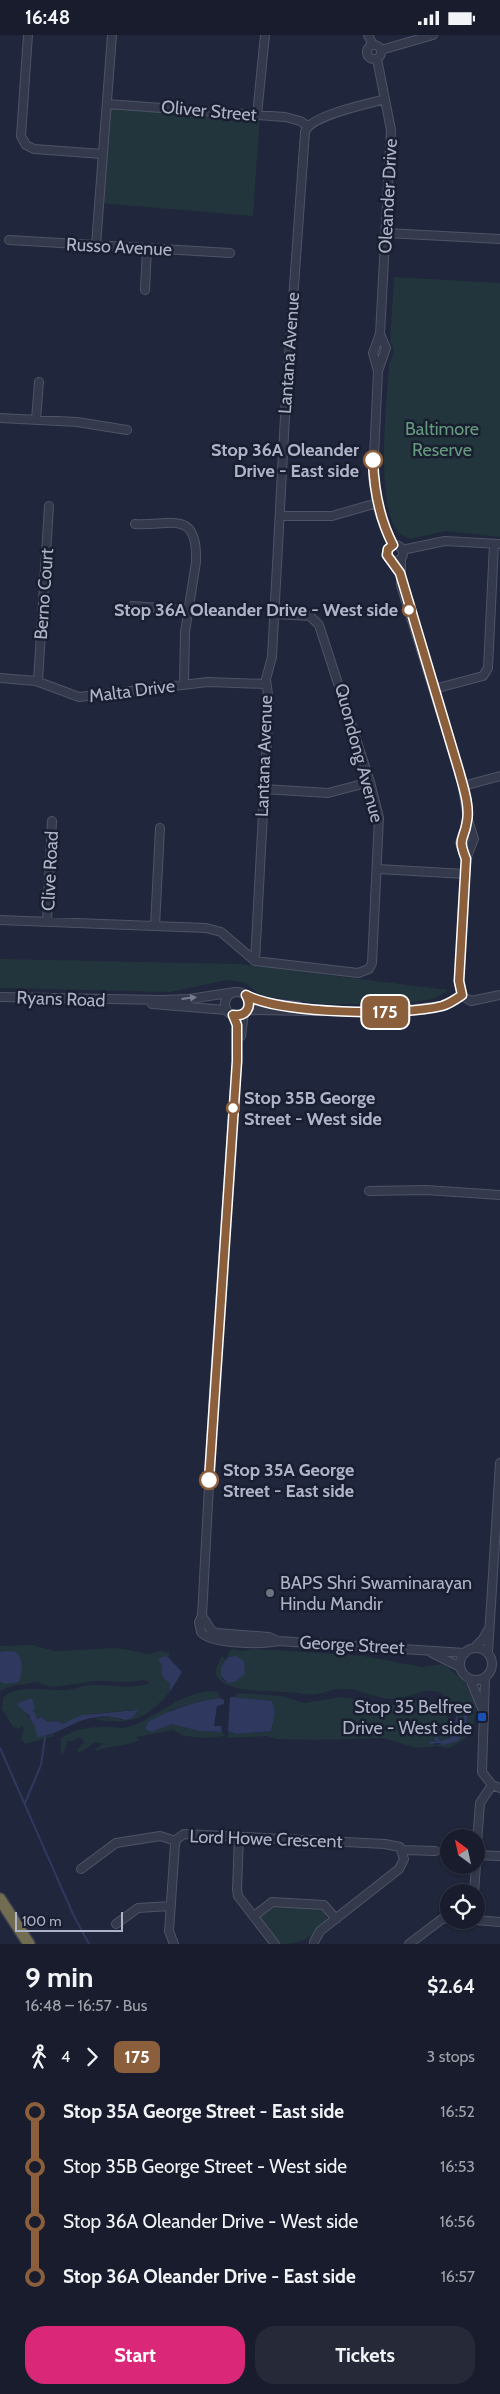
<!DOCTYPE html>
<meta charset="utf-8">
<style>
:root{--surface:#181c2c;--page:#252938;--text:#f1f3f6;--muted:#9fa1a9;--line:#363a48;--accent:#db2777}
body{margin:0;font-family:Cabin,sans-serif;background:var(--page);color:var(--text);height:100vh;display:flex;flex-direction:column;font-size:19px;white-space:nowrap}
*{box-sizing:border-box;margin:0}
p{font-size:16px;color:var(--muted)}
.icon{flex:none;width:28px;height:28px;fill:none;stroke:currentColor;stroke-width:2;stroke-linecap:round;stroke-linejoin:round}
.map{position:relative;height:1909px;overflow:hidden}
.drawer{display:flex;flex-direction:column;background:var(--surface);flex:1}
.drawer>*{flex:none}
.badge{padding:0 10px;border-radius:8px;font-size:18px;line-height:32px}
.needle{width:32px;rotate:327deg}
.tools{position:absolute;left:440px;top:1794px;display:grid;gap:10px}
.tools a{display:grid;place-items:center;width:45px;height:45px;border-radius:50%;background:var(--surface);box-shadow:0 1px 4px #0004,0 0 0 1px var(--line);font-size:25px}
.scale{position:absolute;left:15px;bottom:12px;width:108px;box-sizing:border-box;padding-left:5px;border:2px solid #afb3c8;border-top:0;font-size:14px;line-height:18px;white-space:nowrap;color:#afb3c8;-webkit-text-stroke:4px #191e30;paint-order:stroke}
.map>.badge{position:absolute;translate:-50% -50%;box-shadow:0 0 0 2px #fff}
.legs{display:flex;align-items:center;gap:8px;height:55px;padding:0 25px;font-size:16px}
.legs p{margin-inline-start:auto}
.summary{display:flex;align-items:center;justify-content:space-between;height:85px;padding:0 25px}
h1{font-size:28px;font-weight:700;line-height:38px}
.primary-button{display:flex;gap:10px;margin-top:auto;padding:10px 25px}
.primary-button a{flex:1;height:58px;border-radius:20px;background:var(--accent);color:#fff;font-size:20px;font-weight:700;line-height:58px;text-align:center}
.primary-button a+a{background:var(--page);color:var(--text)}
ul{padding:0 25px;list-style:none}
li{display:flex;align-items:center;gap:18px;height:55px;font-size:19px}
li i{display:grid;place-items:center;width:8px;height:100%;margin:0 6px;background:currentColor}
li i::after{content:'';width:12px;height:12px;margin:-6px;border:4px solid;border-radius:50%;background:var(--surface)}
li p{margin-inline-start:auto}
li:first-child i{background:linear-gradient(#0000 50%,currentColor 0)}
li:last-child i{background:linear-gradient(currentColor 50%,#0000 0)}
.status{display:flex;justify-content:space-between;align-items:center;height:35px;padding:0 25px;background:var(--surface);direction:ltr}
.status svg{height:14px;fill:currentColor}
.map>svg:first-child{display:block}
.green{fill:#22343c}
.water{fill:#2f3960}
.lines{fill:none;stroke-linecap:round;stroke-linejoin:round}
.stream{stroke:#2f3960;stroke-width:2}
.minor-casing{stroke:#4f5366;stroke-width:10}
.highway-casing{stroke:#3c4053;stroke-width:14}
.minor{stroke:#34394c;stroke-width:8}
.highway{stroke:#726c50;stroke-width:11}
.oneway{fill:#787c90}
.line-1-casing{stroke:#fff;stroke-width:11}
.line-1{stroke:#8b5e3c;stroke-width:8}
.stop-1-dot{fill:#fff;stroke:#8b5e3c;stroke-width:2.5}
.worship-dot{fill:#6b7280;stroke:#191e30;stroke-width:2}
.transit-dot{fill:#1a4fb4;stroke:#191e30;stroke-width:2}
.labels{text-anchor:middle;dominant-baseline:central;stroke-width:5;stroke-linejoin:round;paint-order:stroke}
.street-label{font-size:18px;fill:#afb3c8;stroke:#191e30}
.park-label{font-size:18px;fill:#649a7c;stroke:#191e30}
.stop-label{font-size:18px;font-weight:bold;fill:#afb3c8;stroke:#191e30;text-anchor:end}
.poi-label{font-size:18px;fill:#afb3c8;stroke:#191e30;text-anchor:start}
</style>
<div class="status"><b>16:48</b><svg viewBox="0 0 49 12"><path d="M0 12V9h3v3zM5 12V6h3v6zM10 12V3h3v9zM15 12V0h3v12zM26 1h20v11H26zM47 4h2v5h-2z"/></svg></div>
<div class="map">
<svg width="500" height="1909" viewBox="0 0 500 1909">
<rect width="100%" height="100%" fill="#20263b"/>
<path class="green" d="M107,69L260,80L253,181L99,168Z
M394,242L500,248V502L445,496L410,504C407,502 402,501 400,499C374,474 387,364 389,329L394,317L390,305Z
M0,924L241,929L448,955L434,964L409,968L366,969H321L261,961L246,948L228,945L170,957L0,953Z
M32,1610L55,1616L118,1613L149,1619L160,1616L170,1618L168,1622L164,1621L160,1627L162,1630C160,1638 162,1644 170,1648V1657C153,1676 140,1688 113,1686C106,1686 101,1686 94,1683L113,1682L122,1685L133,1675L89,1679L62,1689L57,1686L48,1687L42,1682L39,1684L34,1679L32,1663L18,1668L45,1702L54,1699L55,1701L25,1709L21,1704L24,1693L21,1691L20,1694L13,1692L2,1674L3,1663C14,1649 47,1655 63,1655C73,1655 83,1650 94,1650C114,1650 128,1654 148,1649L149,1647L144,1645L127,1647L95,1646L52,1652L36,1647L12,1651L0,1656V1647L22,1634L20,1622L5,1616L0,1617V1611Z
M232,1614L243,1616L250,1614L275,1615L364,1621L422,1632L444,1629L465,1648L476,1670L474,1687L465,1704L449,1713L437,1711L417,1713L383,1703L312,1705L277,1704L267,1701L228,1703V1696L236,1699L270,1696L275,1677L272,1666L232,1663L238,1658L282,1661L304,1668L340,1662L351,1663L380,1673L415,1665L435,1666L440,1670L449,1685L459,1690L457,1697L451,1699L452,1701L446,1705L440,1706L437,1700L434,1710L455,1707L466,1687L468,1677L460,1684L457,1683L443,1659C424,1650 412,1663 395,1664C377,1665 363,1654 346,1654C335,1653 327,1658 316,1659C306,1661 296,1657 286,1657C270,1656 213,1658 216,1635C217,1630 219,1625 222,1621L225,1624L222,1644L228,1648L245,1636L244,1629L232,1621L228,1622V1618Z
M211,1656L218,1657L220,1663L198,1667L170,1675L152,1697L172,1689L199,1696L222,1697L225,1699L224,1701L206,1703L184,1701L173,1695L136,1702L139,1705C126,1712 111,1710 96,1716V1714L103,1709L96,1707L79,1718L77,1715L84,1707L79,1702L73,1706H68L63,1720L61,1718V1703C78,1692 93,1692 113,1692C118,1692 123,1694 128,1692C157,1683 179,1658 211,1656Z
M272,1871L321,1873L326,1877L327,1884C313,1902 303,1909 280,1909L261,1883L262,1878Z"/>
<path class="water" d="M5,1616L16,1617C25,1627 22,1635 19,1647L5,1649L0,1647V1617Z
M164,1621L168,1622L182,1637L170,1657V1648C162,1644 160,1638 162,1630L158,1625Z
M236,1621L244,1626L245,1639L234,1647L228,1648L221,1641V1632L228,1622Z
M230,1662L272,1666L275,1677L271,1696L236,1699L228,1696Z
M32,1663L35,1673L33,1675L38,1684L41,1682L48,1687L58,1686L62,1689L82,1680L138,1675C128,1690 124,1683 111,1682C105,1681 98,1682 92,1683C72,1686 57,1701 37,1702L35,1691L30,1684V1681L18,1671V1668Z
M220,1663L224,1665V1669L217,1671L214,1691H221L222,1697L199,1696L172,1689L152,1697L145,1694L148,1687C172,1674 193,1667 220,1663Z
M468,1676L467,1690L458,1706L443,1710L439,1708L430,1709V1706L436,1707L434,1703L437,1700L440,1706L450,1703L452,1697L458,1696L459,1691L452,1686L455,1687L456,1681L457,1683L463,1682Z"/>
<g class="lines">
<path class="stream" d="M0,1713L73,1879L89,1909
M25,1768L41,1730L45,1702"/>
<g class="minor-casing">
<path id="minor" d="M28,0L21,101L26,110L34,114L102,119
M368,0L373,10
M367 17a7 7 0 1 1 14 0a7 7 0 1 1-14 0Z
M381,15L433,0
M377,24L391,95L380,299L373,318L378,336
M107,69L285,82L300,86L308,91
M257,80L265,0
M386,198L500,204
M9,205L230,218
M96,210L112,0
M145,255L147,213
M380,299L386,313L378,336L373,443L380,480L393,510
M0,383L77,387L127,395
M36,385L39,347
M280,481H332L377,468
M135,489C168,492 198,472 196,527L185,597L184,649
M387 518a8 8 0 1 1 16 0a8 8 0 1 1-16 0Z
M402,515L445,506L500,509
M401,524V550L462,746L468,785L474,804L466,824L459,946L462,961
M132,571L188,575
M0,643L36,646L79,662L208,647L266,649
M38,646L49,471
M434,654L483,641L488,633L494,509
M463,751L500,741
M264,754L328,758L370,747
M466,824L460,808L468,785
M378,834L465,839
M0,885L206,893L221,897L255,926L358,938L369,934L372,928L379,783L370,747L319,590L310,581L275,579
M47,887L52,786
M155,891L160,793
M255,926L269,668L266,644L272,622L286,363L305,97C310,80 368,69 385,64
M225 969a12 12 0 1 1 24 0a12 12 0 1 1-24 0Z
M246,960L258,967L298,971
M0,962L162,965L189,964L235,957
M152,969L226,975
M247,975L375,977L407,975L441,971L462,961L471,966L500,960
M233,980L237,990V1025L214,1357L202,1581L199,1587L201,1597C209,1609 263,1610 278,1606L465,1618
M241,1001L244,978
M369,1156L426,1155L500,1160
M202,1581L211,1595L216,1598L269,1602L278,1606
M460 1629a16 16 0 1 1 32 0a16 16 0 1 1-32 0Z
M474,1613L483,1604L488,1595
M488,1617L500,1428
M432,1618L460,1632
M485,1643L482,1737L492,1750L500,1753
M470,1644L482,1673
M239,1801L237,1854L238,1861L275,1909
M402,1815L435,1816
M476,1820L500,1821
M476,1821L480,1768L492,1750
M81,1834L116,1808L160,1801L176,1806
M474,1858L476,1830
M254,1881L272,1867L324,1870L336,1884
M476,1885L500,1887
M116,1889L138,1873L171,1871
M174,1909L169,1896L175,1809L177,1804L184,1799L385,1809L400,1812L404,1824L399,1834L320,1896L314,1907
M409,1909L442,1884L449,1883"/>
</g>
<g class="highway-casing">
<path id="highway" d="M0,1864L29,1909"/>
</g>
<use href="#minor" class="minor"/>
<use href="#highway" class="highway"/>
</g>
<defs><path id="oneway-solid" d="M-6-.8H1V-3.2L6.5 0L1 3.2V.8H-6Z" transform="scale(1.25)"/></defs>
<use class="oneway" href="#oneway-solid" transform="translate(189 963) rotate(-7)"/>
<g class="lines">
<g class="line-1-casing">
<path id="line-1" d="M209,1445L237,1026V990L233,980C246,982 253,972 246,960C280,979 403,981 442,971C449,969 455,965 462,960L459,946L466,824C457,801 464,807 467,786C470,771 463,751 459,736L400,538L387,520L388,514L393,510C379,483 374,456 373,425"/>
</g>
<use href="#line-1" class="line-1"/>
</g>
<g class="stop-1-dot">
<circle cx="373" cy="425" r="9"/>
<circle cx="409" cy="575" r="6"/>
<circle cx="233" cy="1073" r="6"/>
<circle cx="209" cy="1445" r="9"/>
</g>
<circle class="worship-dot" cx="270" cy="1558" r="5"/>
<rect class="transit-dot" x="477" y="1677" width="10" height="10" rx="2.5"/>
<g class="labels">
<g class="street-label">
<text transform="translate(209 76) rotate(5)">Oliver Street</text>
<text transform="translate(388 161) rotate(-87)">Oleander Drive</text>
<text transform="translate(119 212) rotate(3)">Russo Avenue</text>
<text transform="translate(289 318) rotate(-86)">Lantana Avenue</text>
<text transform="translate(44 559) rotate(-86)">Berno Court</text>
<text transform="translate(132 656) rotate(-7)">Malta Drive</text>
<text transform="translate(359 718) rotate(75)">Quondong Avenue</text>
<text transform="translate(264 721) rotate(-88)">Lantana Avenue</text>
<text transform="translate(50 836) rotate(-87)">Clive Road</text>
<text transform="translate(61 964) rotate(2)">Ryans Road</text>
<text transform="translate(352 1610) rotate(3)">George Street</text>
<text transform="translate(266 1804) rotate(2)">Lord Howe Crescent</text>
</g>
<g class="park-label">
<text x="442" y="394">Baltimore<tspan x="442" dy="21">Reserve</tspan></text>
</g>
<g class="stop-label">
<text x="359" y="415">Stop 36A Oleander<tspan x="359" dy="21">Drive - East side</tspan></text>
<text x="398" y="575">Stop 36A Oleander Drive - West side</text>
<text x="244" y="1063" text-anchor="start">Stop 35B George<tspan x="244" dy="21">Street - West side</tspan></text>
<text x="223" y="1435" text-anchor="start">Stop 35A George<tspan x="223" dy="21">Street - East side</tspan></text>
</g>
<g class="poi-label">
<text x="280" y="1548">BAPS Shri Swaminarayan<tspan x="280" dy="21">Hindu Mandir</tspan></text>
<text x="472" y="1672" text-anchor="end">Stop 35 Belfree<tspan x="472" dy="21">Drive - West side</tspan></text>
</g>
</g>
</svg>
<div class="tools">
<a><svg class="needle" viewBox="-14 -14 28 28"><path d="M0-13l5 13h-10z" fill="#e53935"/><path d="M0 13l5-13h-10z" fill="#9fa1a9"/></svg></a>
<a><svg class="icon" aria-label="locate" viewBox="0 0 24 24"><circle cx="12" cy="12" r="6"/><path d="M12 2v4M12 18v4M2 12h4M18 12h4"/></svg></a>
</div>
<div class="scale">100 m</div>
<b class="badge" style="left:385px;top:977px;background:#8b5e3c;color:#fff">175</b>
</div>
<section class="drawer">
<div class="summary"><div><h1>9 min</h1><p>16:48 – 16:57 · Bus</p></div><b>$2.64</b></div>
<div class="legs"><svg class="icon" aria-label="walk" viewBox="0 0 24 24"><circle cx="13" cy="4" r="2"/><path d="M13 8l-2 6 4 7M11 14l-3 7M7 12l3-4h3l4 4"/></svg>4<svg class="icon" aria-label="forward" viewBox="0 0 24 24"><path d="M9 5l7 7-7 7"/></svg><b class="badge" style="background:#8b5e3c;color:#fff">175</b><p>3 stops</p></div>
<ul>
<li><i style="color:#8b5e3c"></i><b>Stop 35A George Street - East side</b><p>16:52</p></li>
<li><i style="color:#8b5e3c"></i><span>Stop 35B George Street - West side</span><p>16:53</p></li>
<li><i style="color:#8b5e3c"></i><span>Stop 36A Oleander Drive - West side</span><p>16:56</p></li>
<li><i style="color:#8b5e3c"></i><b>Stop 36A Oleander Drive - East side</b><p>16:57</p></li>
</ul>
<div class="primary-button"><a>Start</a><a>Tickets</a></div>
</section>
